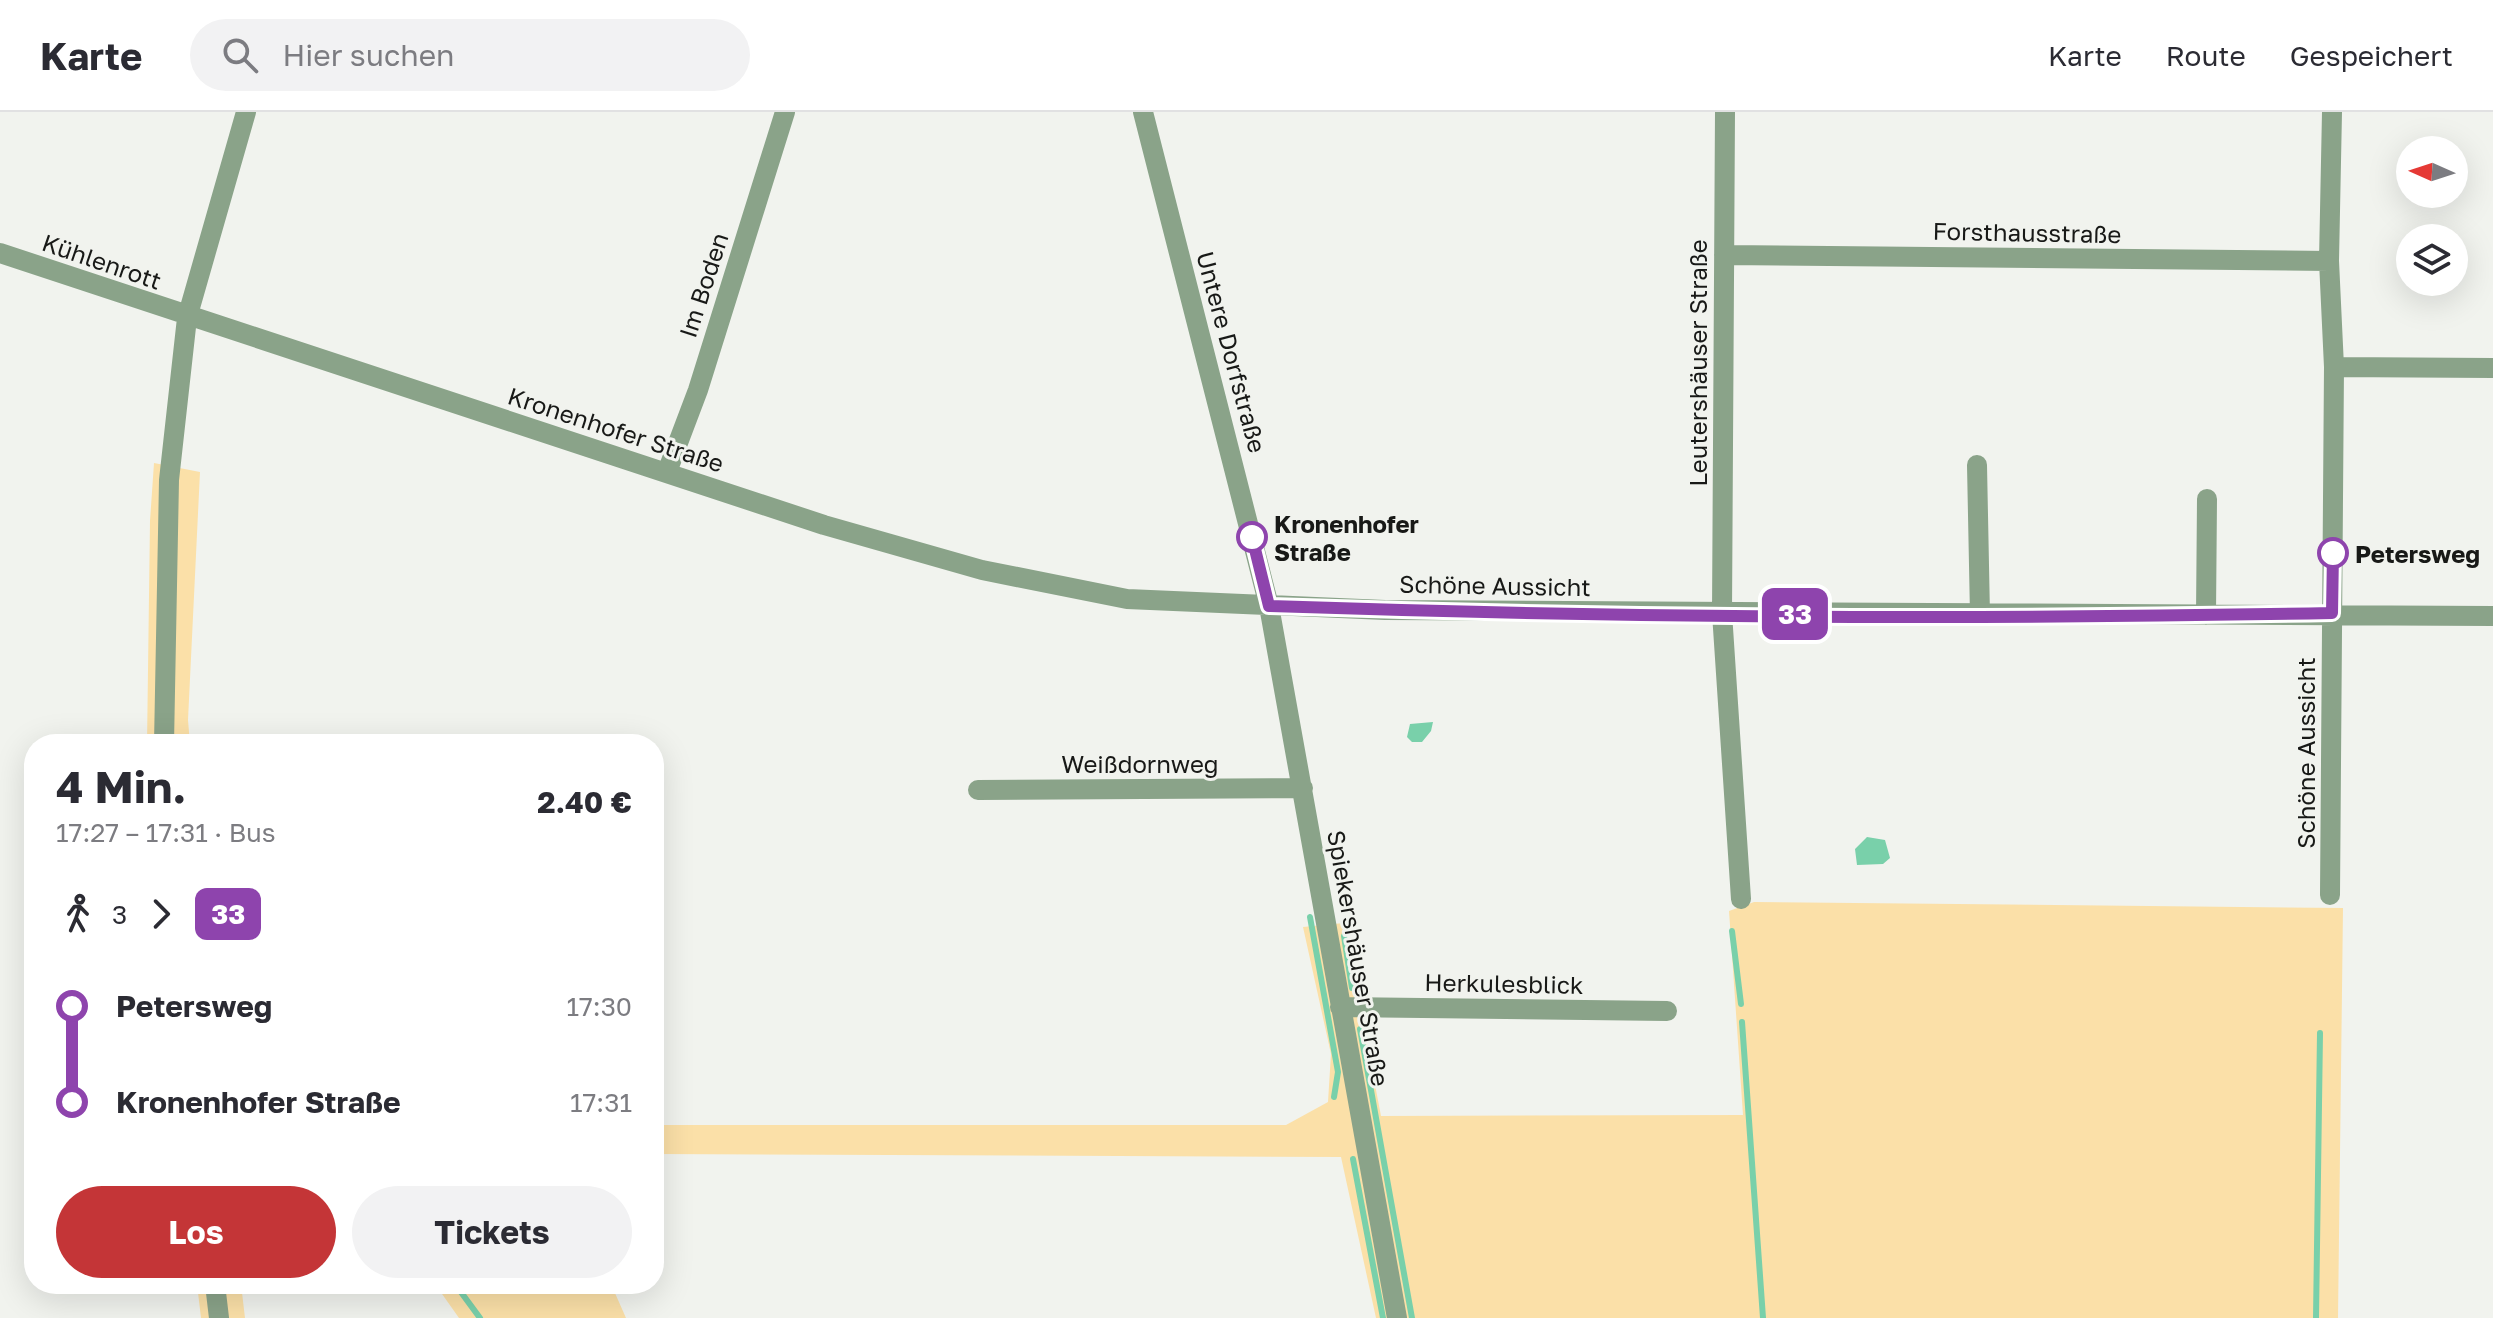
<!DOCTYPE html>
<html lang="de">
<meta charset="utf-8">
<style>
:root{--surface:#fff;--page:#f2f2f3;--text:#2b2b33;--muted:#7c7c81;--line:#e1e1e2;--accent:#c43537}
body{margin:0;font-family:"Golos Text",sans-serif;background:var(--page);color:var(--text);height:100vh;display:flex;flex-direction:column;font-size:30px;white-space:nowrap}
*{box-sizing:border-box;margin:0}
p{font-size:26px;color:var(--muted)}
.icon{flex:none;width:44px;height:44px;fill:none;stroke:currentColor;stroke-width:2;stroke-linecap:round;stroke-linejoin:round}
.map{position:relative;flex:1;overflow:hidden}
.sheet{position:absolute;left:24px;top:622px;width:640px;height:560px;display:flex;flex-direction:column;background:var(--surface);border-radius:32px;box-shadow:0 8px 32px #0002}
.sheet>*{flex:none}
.badge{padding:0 16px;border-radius:12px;font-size:28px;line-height:52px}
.needle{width:52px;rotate:273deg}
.fabs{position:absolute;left:2396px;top:24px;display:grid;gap:16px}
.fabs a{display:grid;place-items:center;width:72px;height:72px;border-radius:50%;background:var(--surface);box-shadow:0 8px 32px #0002;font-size:40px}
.map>.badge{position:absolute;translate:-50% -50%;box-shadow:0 0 0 4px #fff}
.legs{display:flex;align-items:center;gap:12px;height:88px;padding:0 32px;font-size:26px}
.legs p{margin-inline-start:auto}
.head{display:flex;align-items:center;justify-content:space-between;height:136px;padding:0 32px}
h1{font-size:44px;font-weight:700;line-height:60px}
.primary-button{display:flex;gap:16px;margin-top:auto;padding:16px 32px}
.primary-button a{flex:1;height:92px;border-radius:48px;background:var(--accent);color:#fff;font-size:32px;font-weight:700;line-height:92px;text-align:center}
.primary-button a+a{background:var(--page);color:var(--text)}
ul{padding:0 32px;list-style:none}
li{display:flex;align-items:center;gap:28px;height:96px;font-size:30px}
li i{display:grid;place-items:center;width:12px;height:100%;margin:0 10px;background:currentColor}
li i::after{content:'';width:20px;height:20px;margin:-10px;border:6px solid;border-radius:50%;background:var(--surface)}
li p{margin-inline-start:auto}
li:first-child i{background:linear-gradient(#0000 50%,currentColor 0)}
li:last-child i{background:linear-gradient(currentColor 50%,#0000 0)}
header{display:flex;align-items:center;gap:48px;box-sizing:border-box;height:112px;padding:0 40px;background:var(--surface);border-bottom:2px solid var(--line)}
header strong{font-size:38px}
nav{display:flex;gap:44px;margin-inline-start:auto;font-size:28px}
.search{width:560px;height:72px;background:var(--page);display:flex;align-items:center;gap:20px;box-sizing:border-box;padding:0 28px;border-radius:44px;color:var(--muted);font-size:30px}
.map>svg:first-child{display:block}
.green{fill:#fbe0a8}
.water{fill:#79d0aa}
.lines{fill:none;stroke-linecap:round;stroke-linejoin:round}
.stream{stroke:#79d0aa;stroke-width:6}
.minor{stroke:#8aa389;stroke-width:20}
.line-1-casing{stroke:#fff;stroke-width:18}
.line-1{stroke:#8e44ad;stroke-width:12}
.stop-1-dot{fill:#fff;stroke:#8e44ad;stroke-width:4}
.labels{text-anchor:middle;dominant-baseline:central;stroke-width:6;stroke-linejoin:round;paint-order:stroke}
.street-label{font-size:24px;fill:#181917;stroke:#f1f3ee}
.stop-label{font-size:24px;font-weight:bold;fill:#181917;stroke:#f1f3ee;text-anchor:start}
</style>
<header>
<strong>Karte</strong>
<div class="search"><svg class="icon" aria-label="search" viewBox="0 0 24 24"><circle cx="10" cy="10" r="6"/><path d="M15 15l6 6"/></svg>Hier suchen</div>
<nav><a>Karte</a><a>Route</a><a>Gespeichert</a></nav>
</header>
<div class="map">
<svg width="2493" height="1206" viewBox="0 0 2493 1206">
<rect width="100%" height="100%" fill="#f1f3ee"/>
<path class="green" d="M154,351L200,360L188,608L190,632H147L150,409Z
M1754,790L2343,796L2338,1206H1376L1341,1045L654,1042V1013H1286L1328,990L1331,942L1303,815L1344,811L1381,1004L1743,1003L1729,799Z
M197,1172H241L245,1206H201Z
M435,1172H611L626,1206H459Z"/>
<path class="water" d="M1433,610L1431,619L1422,630H1412L1407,625L1410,612Z
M1867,725L1885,728L1890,746L1883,752L1857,753L1855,737Z"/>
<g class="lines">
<path class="stream" d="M1310,805L1338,960L1334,985
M1732,819L1741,892
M1344,824L1352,876
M1742,910L1763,1206
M1360,917L1412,1206
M1353,1047L1383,1206
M455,1172L480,1206
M2316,1206L2320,921"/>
<path class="minor" d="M1143,0L1269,494L1397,1206
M1725,0L1722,501L1741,787
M0,141L824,413L982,458L1127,487L1385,498L2493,504
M1724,143L2329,149
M2334,255L2493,256
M1977,353L1980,503
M667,360L698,278L785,0
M2206,503L2207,387
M164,632L169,368L187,206L246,0
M978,678L1303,676
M2330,783L2334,255L2329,149L2332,0
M1340,895L1667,899
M215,1172L219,1206"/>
</g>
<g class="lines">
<g class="line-1-casing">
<path id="line-1" d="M1252,425L1269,494C1623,506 1978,508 2332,501L2333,441"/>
</g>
<use href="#line-1" class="line-1"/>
</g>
<g class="stop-1-dot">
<circle cx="1252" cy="425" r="14"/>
<circle cx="2333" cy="441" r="14"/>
</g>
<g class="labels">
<g class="street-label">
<text transform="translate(2027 120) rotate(1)">Forsthausstraße</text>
<text transform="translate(102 149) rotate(19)">Kühlenrott</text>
<text transform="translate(703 173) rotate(-72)">Im Boden</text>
<text transform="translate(1232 240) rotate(75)">Untere Dorfstraße</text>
<text transform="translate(1697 251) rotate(-90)">Leutershäuser Straße</text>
<text transform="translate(616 317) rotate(18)">Kronenhofer Straße</text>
<text transform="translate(1495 473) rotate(1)">Schöne Aussicht</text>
<text transform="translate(2305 641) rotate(-90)">Schöne Aussicht</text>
<text x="1140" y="651">Weißdornweg</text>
<text transform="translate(1359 846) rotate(80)">Spiekershäuser Straße</text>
<text transform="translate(1504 871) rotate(1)">Herkulesblick</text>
</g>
<g class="stop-label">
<text x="1274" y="411">Kronenhofer<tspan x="1274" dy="28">Straße</tspan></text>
<text x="2355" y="441">Petersweg</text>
</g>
</g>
</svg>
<div class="fabs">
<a><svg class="needle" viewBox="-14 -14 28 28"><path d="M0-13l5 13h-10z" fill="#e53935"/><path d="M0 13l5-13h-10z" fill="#7c7c81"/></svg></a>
<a><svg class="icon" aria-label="layers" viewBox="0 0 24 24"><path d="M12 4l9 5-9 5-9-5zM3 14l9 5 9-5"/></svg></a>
</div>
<b class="badge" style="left:1795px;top:502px;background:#8e44ad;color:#fff">33</b>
<section class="sheet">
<div class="head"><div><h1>4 Min.</h1><p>17:27 – 17:31 · Bus</p></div><b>2.40 €</b></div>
<div class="legs"><svg class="icon" aria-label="walk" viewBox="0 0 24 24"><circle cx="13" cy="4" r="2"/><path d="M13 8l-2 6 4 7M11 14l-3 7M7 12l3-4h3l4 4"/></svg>3<svg class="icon" aria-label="forward" viewBox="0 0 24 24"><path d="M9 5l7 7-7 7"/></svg><b class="badge" style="background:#8e44ad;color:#fff">33</b></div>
<ul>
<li><i style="color:#8e44ad"></i><b>Petersweg</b><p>17:30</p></li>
<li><i style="color:#8e44ad"></i><b>Kronenhofer Straße</b><p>17:31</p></li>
</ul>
<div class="primary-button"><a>Los</a><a>Tickets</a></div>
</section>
</div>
